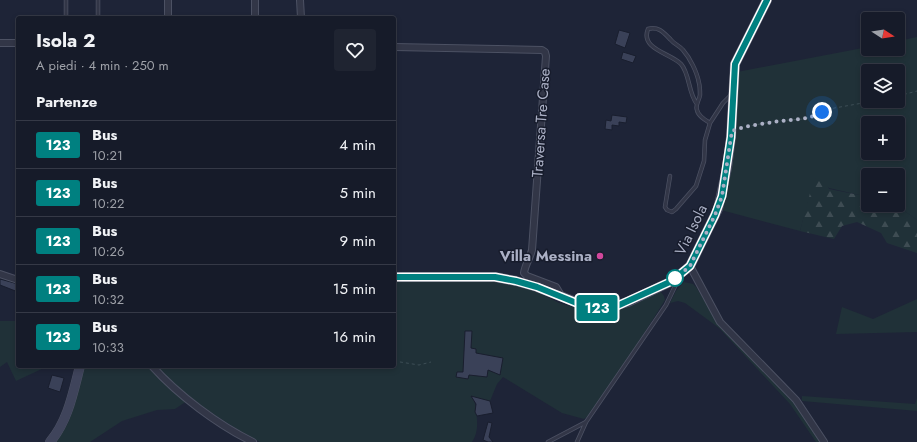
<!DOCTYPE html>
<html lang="it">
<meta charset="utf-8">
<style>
:root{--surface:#161b29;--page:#1f2431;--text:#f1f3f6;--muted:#9ea1a8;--line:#353946}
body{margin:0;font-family:Jost,sans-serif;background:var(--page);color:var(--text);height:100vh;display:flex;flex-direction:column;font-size:15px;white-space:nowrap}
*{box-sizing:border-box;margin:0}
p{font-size:13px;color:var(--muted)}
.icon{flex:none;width:22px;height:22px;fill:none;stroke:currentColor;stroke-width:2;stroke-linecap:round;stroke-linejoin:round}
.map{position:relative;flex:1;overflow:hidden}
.panel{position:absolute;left:16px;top:16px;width:380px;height:352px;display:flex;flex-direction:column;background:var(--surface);border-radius:4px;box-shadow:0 2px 6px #0003,0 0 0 1px var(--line)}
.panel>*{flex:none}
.badge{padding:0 8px;border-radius:3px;font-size:14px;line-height:26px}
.needle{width:26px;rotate:102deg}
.tools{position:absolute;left:861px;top:12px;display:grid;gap:8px}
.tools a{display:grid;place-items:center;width:44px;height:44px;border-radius:4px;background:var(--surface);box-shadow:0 2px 6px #0003,0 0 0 1px var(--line);font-size:20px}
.you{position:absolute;width:20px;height:20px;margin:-10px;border:3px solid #fff;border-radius:50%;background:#1a73e8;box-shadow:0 0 0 6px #1a73e833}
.map>.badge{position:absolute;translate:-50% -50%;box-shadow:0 0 0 2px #fff}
h2{padding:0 20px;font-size:15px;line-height:36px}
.round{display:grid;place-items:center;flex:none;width:42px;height:42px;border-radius:4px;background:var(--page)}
.summary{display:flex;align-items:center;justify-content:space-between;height:68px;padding:0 20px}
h1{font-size:19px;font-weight:700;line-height:30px}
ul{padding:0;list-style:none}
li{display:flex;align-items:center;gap:12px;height:48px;padding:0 20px;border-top:1px solid var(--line)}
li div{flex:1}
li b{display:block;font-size:15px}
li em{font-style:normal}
li .badge{min-width:44px;font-weight:700;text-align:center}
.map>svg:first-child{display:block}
.grass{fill:#203138;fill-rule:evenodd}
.forest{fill:url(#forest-firs)}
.building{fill:#3a4158;stroke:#191e2e}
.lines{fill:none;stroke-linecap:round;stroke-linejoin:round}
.lane-casing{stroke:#4c5163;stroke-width:4.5}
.street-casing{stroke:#4c5163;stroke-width:8}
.secondary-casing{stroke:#4c5163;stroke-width:10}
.path{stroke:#3d4e56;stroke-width:1;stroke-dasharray:3 3;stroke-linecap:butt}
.lane{stroke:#323647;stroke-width:3}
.street{stroke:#323647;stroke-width:6}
.secondary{stroke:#3f445b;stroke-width:9}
.line-casing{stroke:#fff;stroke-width:9}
.line{stroke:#008080;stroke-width:6}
.walk{stroke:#abb0c5;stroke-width:4;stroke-dasharray:0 7.2}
.hotel-dot{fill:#d1479c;stroke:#171c2c;stroke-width:1.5}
.stop-dot{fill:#fff;stroke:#008080;stroke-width:2}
.labels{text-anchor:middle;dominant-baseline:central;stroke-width:3;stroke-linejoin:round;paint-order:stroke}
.street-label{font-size:15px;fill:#abb0c5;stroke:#171c2c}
.poi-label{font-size:15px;font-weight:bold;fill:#abb0c5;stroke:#171c2c;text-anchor:end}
</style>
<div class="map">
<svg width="917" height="442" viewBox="0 0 917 442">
<defs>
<pattern id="forest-firs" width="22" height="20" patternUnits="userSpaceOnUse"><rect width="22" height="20" fill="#203138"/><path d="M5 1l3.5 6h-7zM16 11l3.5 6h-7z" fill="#3e4c53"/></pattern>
</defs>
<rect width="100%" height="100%" fill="#1e2437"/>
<path class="grass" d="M917,37V220L900,208L898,197V175H868V194L859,195L829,188L815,178L800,231L721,210L737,72L868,47V49H898V41ZM868,71H898V101H868ZM868,123H898V153H868Z
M482,279H495L534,290L559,303L591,312L660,291L664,296L665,300L638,343L588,416L584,419L562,413L503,377L497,384L490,401L472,397C477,406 474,404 476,412C478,423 478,433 472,442H260C222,422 185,396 155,366H394V282Z
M684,282L693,284L696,287L716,319L795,404L821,442H816L790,404L719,328L685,303L678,301L670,303L676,291Z
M917,299V332L836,334L842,307L873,319Z
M0,321H18V366H48L16,381L7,362L0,367Z
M85,366H149L167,385L187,401L175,409L157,410L122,421L90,442H55L64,430L68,423Z
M802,396L915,404L917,398V411L802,401Z"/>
<path class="forest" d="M814,178L824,179L829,189L859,195L868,194V205H898V197L900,208L917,220V253L887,243L881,233L857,222L842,226L834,239L800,231Z"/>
<path class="building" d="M619,30L630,33L625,48L615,44Z
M623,52L636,56L633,63L621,59Z
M612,115L627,117L626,123L619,122V126L612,125V130L605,129L606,120L611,121Z
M0,279L18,284V292L0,285Z
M465,331H472L471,348L476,349V353L503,358L500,375L488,370L487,377L469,375L468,379L456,377L457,372H463Z
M52,375L64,378L60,392L48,388Z
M471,396L490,401L493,413L477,416L475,412L476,404Z
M488,422L492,423L489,437L493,442H488L483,440Z"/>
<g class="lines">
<g class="lane-casing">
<path id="lane" d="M66,18V0
M98,18V0
M697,104C688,93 690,74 681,64C670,53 640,49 648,29C659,26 664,33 671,40C674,44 680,46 683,50C690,58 697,72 699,83C700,87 700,92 700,95C699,101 695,105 697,110C698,116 705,120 710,123
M670,176L665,207L667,210L672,212L676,209L696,186L704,161L705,140L710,123L723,103L731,95
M548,442L586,422
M577,442L586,422L666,305L678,280"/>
</g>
<g class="street-casing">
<path id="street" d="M168,0V18
M255,0V18
M300,0L301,18
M0,43H18
M394,47L542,50L545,52L546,56L532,250C530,258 525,265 524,273L527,276L556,287L562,297
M690,266L720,322L796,400L824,442
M0,274L18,280
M152,366C178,395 218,425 253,442"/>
</g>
<g class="secondary-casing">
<path id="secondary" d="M394,277H495L516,281L537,287L591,308H607L628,302L672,281L690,266L718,209L727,168L731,137L735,64L767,0
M50,442C68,421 73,393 80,366"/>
</g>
<path class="path" d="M898,96L917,91
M740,128L775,121L804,119L815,116L829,109L874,101
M394,361L419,365L431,362"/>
<use href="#lane" class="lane"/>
<use href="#street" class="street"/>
<use href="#secondary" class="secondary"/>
</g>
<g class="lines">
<g class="line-casing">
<path id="line" d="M394,277H495L516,281L537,287L584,306L592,308H608L617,306L672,281L690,266L715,215L722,196L731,137L735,64L767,0"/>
</g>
<use href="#line" class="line"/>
<path class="walk" d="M675,278L672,281L690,266L715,215L722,196L732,131C745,126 760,124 774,122C791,119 807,121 822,112"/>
</g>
<circle class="hotel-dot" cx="600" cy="256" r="4"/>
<circle class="stop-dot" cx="675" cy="278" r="8"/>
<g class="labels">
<g class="street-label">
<text transform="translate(541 123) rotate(-86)">Traversa Tre Case</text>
<text transform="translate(691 230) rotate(-64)">Via Isola</text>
</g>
<g class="poi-label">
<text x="592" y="256">Villa Messina</text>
</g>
</g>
</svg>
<div class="tools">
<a><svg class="needle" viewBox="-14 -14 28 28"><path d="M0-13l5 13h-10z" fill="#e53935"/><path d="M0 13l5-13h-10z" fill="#9ea1a8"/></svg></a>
<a><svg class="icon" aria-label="layers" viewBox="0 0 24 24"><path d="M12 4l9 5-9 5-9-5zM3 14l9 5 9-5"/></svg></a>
<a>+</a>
<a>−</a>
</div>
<div class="you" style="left:822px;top:112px"></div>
<b class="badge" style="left:597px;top:308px;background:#008080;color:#fff">123</b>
<section class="panel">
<div class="summary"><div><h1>Isola 2</h1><p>A piedi · 4 min · 250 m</p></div><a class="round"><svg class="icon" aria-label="heart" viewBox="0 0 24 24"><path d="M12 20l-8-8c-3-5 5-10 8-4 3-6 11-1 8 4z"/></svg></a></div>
<h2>Partenze</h2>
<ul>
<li><span class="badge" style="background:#008080;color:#fff">123</span><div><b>Bus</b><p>10:21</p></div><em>4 min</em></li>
<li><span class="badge" style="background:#008080;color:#fff">123</span><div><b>Bus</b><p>10:22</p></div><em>5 min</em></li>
<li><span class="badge" style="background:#008080;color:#fff">123</span><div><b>Bus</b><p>10:26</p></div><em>9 min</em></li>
<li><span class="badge" style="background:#008080;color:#fff">123</span><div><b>Bus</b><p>10:32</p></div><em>15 min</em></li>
<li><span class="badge" style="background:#008080;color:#fff">123</span><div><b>Bus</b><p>10:33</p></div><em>16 min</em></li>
</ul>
</section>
</div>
